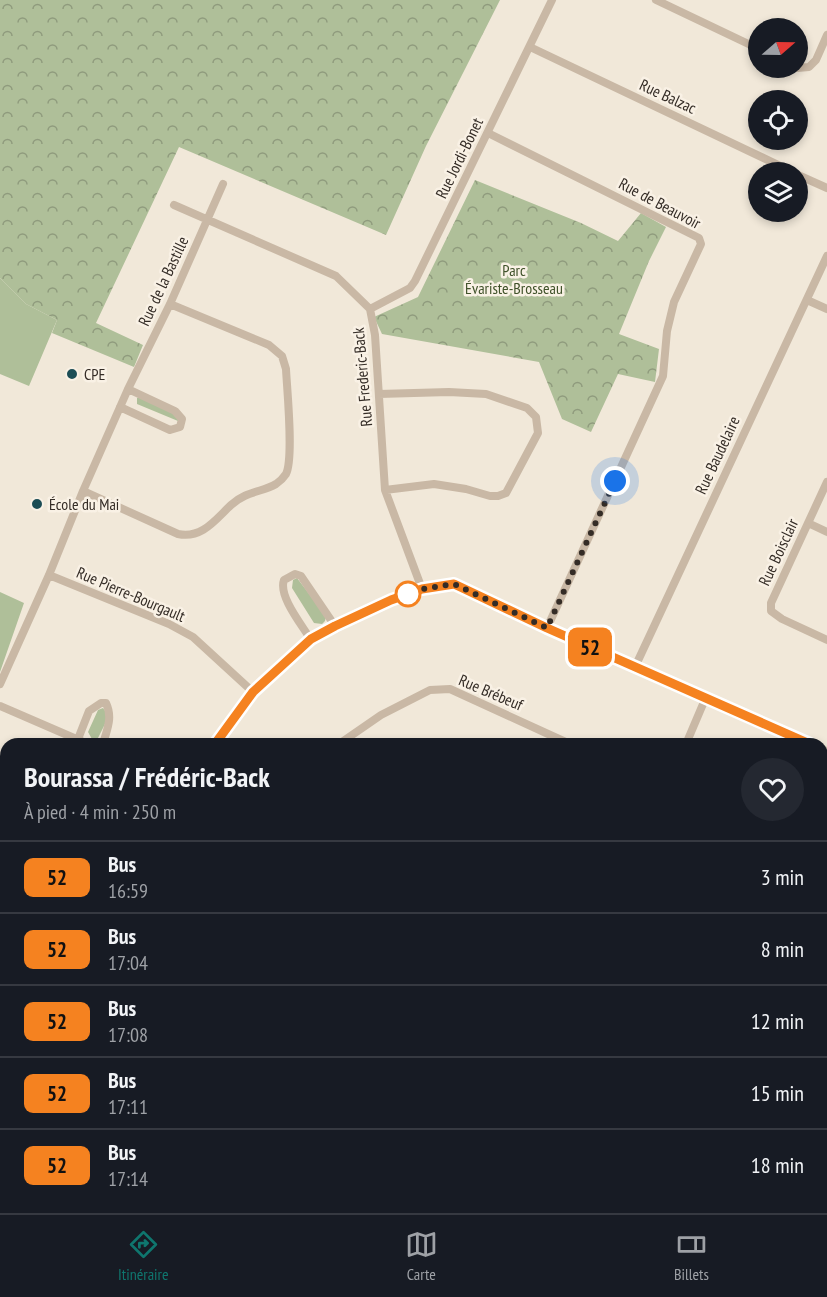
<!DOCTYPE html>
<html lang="fr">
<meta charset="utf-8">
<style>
:root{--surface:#171b24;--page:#242831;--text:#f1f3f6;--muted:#9ea1a6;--line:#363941;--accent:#0f766e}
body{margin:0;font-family:"PT Sans Narrow",sans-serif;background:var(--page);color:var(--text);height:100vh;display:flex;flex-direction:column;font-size:22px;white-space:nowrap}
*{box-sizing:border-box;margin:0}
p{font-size:20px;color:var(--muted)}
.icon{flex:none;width:33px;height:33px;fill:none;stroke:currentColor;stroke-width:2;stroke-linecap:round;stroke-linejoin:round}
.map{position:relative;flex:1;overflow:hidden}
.details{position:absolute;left:0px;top:738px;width:828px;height:476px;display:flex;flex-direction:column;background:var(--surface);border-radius:18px 18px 0 0;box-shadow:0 3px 9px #0003}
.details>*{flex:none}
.badge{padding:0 12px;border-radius:9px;font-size:21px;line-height:39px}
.needle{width:39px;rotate:70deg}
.controls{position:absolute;left:748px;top:18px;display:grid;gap:12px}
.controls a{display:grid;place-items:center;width:60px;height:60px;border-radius:50%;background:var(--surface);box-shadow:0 3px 9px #0003;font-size:30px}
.you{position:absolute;width:30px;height:30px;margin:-15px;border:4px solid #fff;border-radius:50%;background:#1a73e8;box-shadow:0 0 0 9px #1a73e833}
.map>.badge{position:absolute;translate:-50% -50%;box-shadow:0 0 0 3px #fff}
.round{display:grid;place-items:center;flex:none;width:63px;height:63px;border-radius:32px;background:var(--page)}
.headline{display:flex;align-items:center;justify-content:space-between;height:102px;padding:0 24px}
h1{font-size:28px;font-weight:700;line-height:45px}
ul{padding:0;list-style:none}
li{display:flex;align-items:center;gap:18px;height:72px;padding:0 24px;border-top:2px solid var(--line)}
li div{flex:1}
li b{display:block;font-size:22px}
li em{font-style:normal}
li .badge{min-width:66px;font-weight:700;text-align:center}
.tabs{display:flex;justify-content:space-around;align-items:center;height:84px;border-top:2px solid var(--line);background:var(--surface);font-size:16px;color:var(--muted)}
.tabs a{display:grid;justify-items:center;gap:3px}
.tabs .current{color:var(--accent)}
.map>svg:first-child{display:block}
.green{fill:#afbf99}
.forest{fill:url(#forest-crowns)}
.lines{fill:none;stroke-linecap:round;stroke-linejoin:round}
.stream{stroke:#78a7ad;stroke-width:2}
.street{stroke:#c9b8a5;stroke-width:8}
.secondary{stroke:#9c8877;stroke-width:12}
.line-casing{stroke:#fff;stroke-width:14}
.line{stroke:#f58220;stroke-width:9}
.walk{stroke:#342c26;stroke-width:6;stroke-dasharray:0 10.8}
.poi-dot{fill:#1c4d55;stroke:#f9f1e5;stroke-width:2}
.stop-dot{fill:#fff;stroke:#f58220;stroke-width:3}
.labels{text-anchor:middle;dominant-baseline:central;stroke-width:5;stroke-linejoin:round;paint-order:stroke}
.street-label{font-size:16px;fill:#342c26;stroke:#f9f1e5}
.park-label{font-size:16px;fill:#40522a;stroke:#f9f1e5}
.poi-label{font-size:16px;fill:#342c26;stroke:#f9f1e5;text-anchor:start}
</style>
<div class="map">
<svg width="827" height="1213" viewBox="0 0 827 1213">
<defs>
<pattern id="forest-crowns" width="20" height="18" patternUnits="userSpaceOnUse" patternTransform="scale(1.5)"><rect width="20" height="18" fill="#afbf99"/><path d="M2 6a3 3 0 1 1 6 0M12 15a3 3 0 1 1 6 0" fill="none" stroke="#8f9b7d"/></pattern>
</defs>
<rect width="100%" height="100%" fill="#f1e8d9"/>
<path class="green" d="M0,278L26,304L57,320L29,386L0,374Z
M141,397L181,415L178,421L137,404V398Z
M297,578L326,616L325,621L322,624L314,623L292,588L293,580Z
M0,592L24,603L0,672Z
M103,708L109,716L98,738L92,739L88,732L98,710Z"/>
<path class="forest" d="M0,0H500L426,146L386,235L179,147L96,323L143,345L134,367L52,333L57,320L26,304L0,278Z
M475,180L581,223L618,241L641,213L666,227L649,261L619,334L659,349L655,382L618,374L591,432L562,419L539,362L382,334L374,317L418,297Z"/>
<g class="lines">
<path class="stream" d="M0,1142L6,1144
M165,1208L180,1213"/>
<path class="street" d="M656,0L759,49
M530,47L793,172
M797,68L809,67L816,60L827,35
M488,133L691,234L699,238L701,244L674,302L667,331L663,376L547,628
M798,175L827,188
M174,205L336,276L370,309L375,335L385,490L422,589
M807,300L827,309
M370,309L410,288L415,281L552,0
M379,394L449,392L486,394L527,408L536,417L538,433L506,493L498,496H490L466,489L434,484L385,490
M120,407L170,430L180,427L182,419L175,411L128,389
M827,482L771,603V611L782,619L827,640
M83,491L178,534C202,539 215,520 231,505C246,491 263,492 276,484C279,482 284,477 286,474C294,458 287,390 286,369L282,356L269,345L170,304
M808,523L827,532
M49,575L169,624L193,637L253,692
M311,640C302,625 278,596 284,580L295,574L301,576L335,626
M635,667L827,256
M0,684L49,575L83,491L128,389L170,304L223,184
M0,706L88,744
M78,739L89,711L101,703H106C113,718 107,729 103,744
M215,744L253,692L311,640L335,626L391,600L422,589L454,584L547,628L810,744
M339,744L381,715L430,690L450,689L570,744
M686,744L706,697
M822,749L827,752
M822,855L827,858
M822,915L827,904
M0,1091L6,1094
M0,1206L16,1213
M350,1208L351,1212L354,1213
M223,1213L225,1208
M442,1213L444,1208"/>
<path class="secondary" d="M0,972L6,975
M822,1192L827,1184
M656,1208L665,1213
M809,1213L812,1208"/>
</g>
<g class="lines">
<g class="line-casing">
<path id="line" d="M215,744L253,692L311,639L335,626L391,600L422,589L454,584L547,628L810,744"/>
</g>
<use href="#line" class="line"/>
<path class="walk" d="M408,594L406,595L422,589L454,584L547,628L615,481"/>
</g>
<g class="poi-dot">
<circle cx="72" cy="374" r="6"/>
<circle cx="37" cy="504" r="6"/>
</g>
<circle class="stop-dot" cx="408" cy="594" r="12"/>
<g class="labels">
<g class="street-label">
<text transform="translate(668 96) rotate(25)">Rue Balzac</text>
<text transform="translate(459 158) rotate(-64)">Rue Jordi-Bonet</text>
<text transform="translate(660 203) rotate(28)">Rue de Beauvoir</text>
<text transform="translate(163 281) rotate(-65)">Rue de la Bastille</text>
<text transform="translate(362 377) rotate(-95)">Rue Frederic-Back</text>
<text transform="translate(717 455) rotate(-65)">Rue Baudelaire</text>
<text transform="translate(778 552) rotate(-65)">Rue Boisclair</text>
<text transform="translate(131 594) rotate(23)">Rue Pierre-Bourgault</text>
<text transform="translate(491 692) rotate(23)">Rue Brébeuf</text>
</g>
<g class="park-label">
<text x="514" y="270">Parc<tspan x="514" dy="18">Évariste-Brosseau</tspan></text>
</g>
<g class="poi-label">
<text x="84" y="374">CPE</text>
<text x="49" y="504">École du Mai</text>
</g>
</g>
</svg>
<div class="controls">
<a><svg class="needle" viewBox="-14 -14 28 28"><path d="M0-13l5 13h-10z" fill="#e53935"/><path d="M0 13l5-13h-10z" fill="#9ea1a6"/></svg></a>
<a><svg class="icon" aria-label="locate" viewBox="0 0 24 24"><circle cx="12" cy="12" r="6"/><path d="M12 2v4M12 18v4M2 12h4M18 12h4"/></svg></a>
<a><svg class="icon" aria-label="layers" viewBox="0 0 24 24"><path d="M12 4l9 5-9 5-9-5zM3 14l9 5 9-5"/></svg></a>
</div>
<div class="you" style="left:615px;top:481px"></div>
<b class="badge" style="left:590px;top:647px;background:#f58220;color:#111">52</b>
<section class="details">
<div class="headline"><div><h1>Bourassa / Frédéric-Back</h1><p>À pied · 4 min · 250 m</p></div><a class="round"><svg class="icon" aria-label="heart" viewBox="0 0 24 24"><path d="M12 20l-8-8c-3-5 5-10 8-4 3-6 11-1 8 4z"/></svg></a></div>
<ul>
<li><span class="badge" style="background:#f58220;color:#111">52</span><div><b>Bus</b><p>16:59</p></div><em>3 min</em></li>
<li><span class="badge" style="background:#f58220;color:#111">52</span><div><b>Bus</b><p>17:04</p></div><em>8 min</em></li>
<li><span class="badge" style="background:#f58220;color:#111">52</span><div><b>Bus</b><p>17:08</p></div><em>12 min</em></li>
<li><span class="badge" style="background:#f58220;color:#111">52</span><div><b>Bus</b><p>17:11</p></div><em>15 min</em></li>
<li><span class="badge" style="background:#f58220;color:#111">52</span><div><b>Bus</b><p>17:14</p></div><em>18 min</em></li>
</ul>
</section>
</div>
<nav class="tabs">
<a class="current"><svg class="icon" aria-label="directions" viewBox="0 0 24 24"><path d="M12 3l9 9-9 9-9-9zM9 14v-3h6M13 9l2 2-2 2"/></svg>Itinéraire</a>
<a><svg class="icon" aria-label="map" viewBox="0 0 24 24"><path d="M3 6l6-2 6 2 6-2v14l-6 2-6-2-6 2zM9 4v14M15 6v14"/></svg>Carte</a>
<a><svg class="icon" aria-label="tickets" viewBox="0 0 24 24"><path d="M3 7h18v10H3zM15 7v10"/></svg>Billets</a>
</nav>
